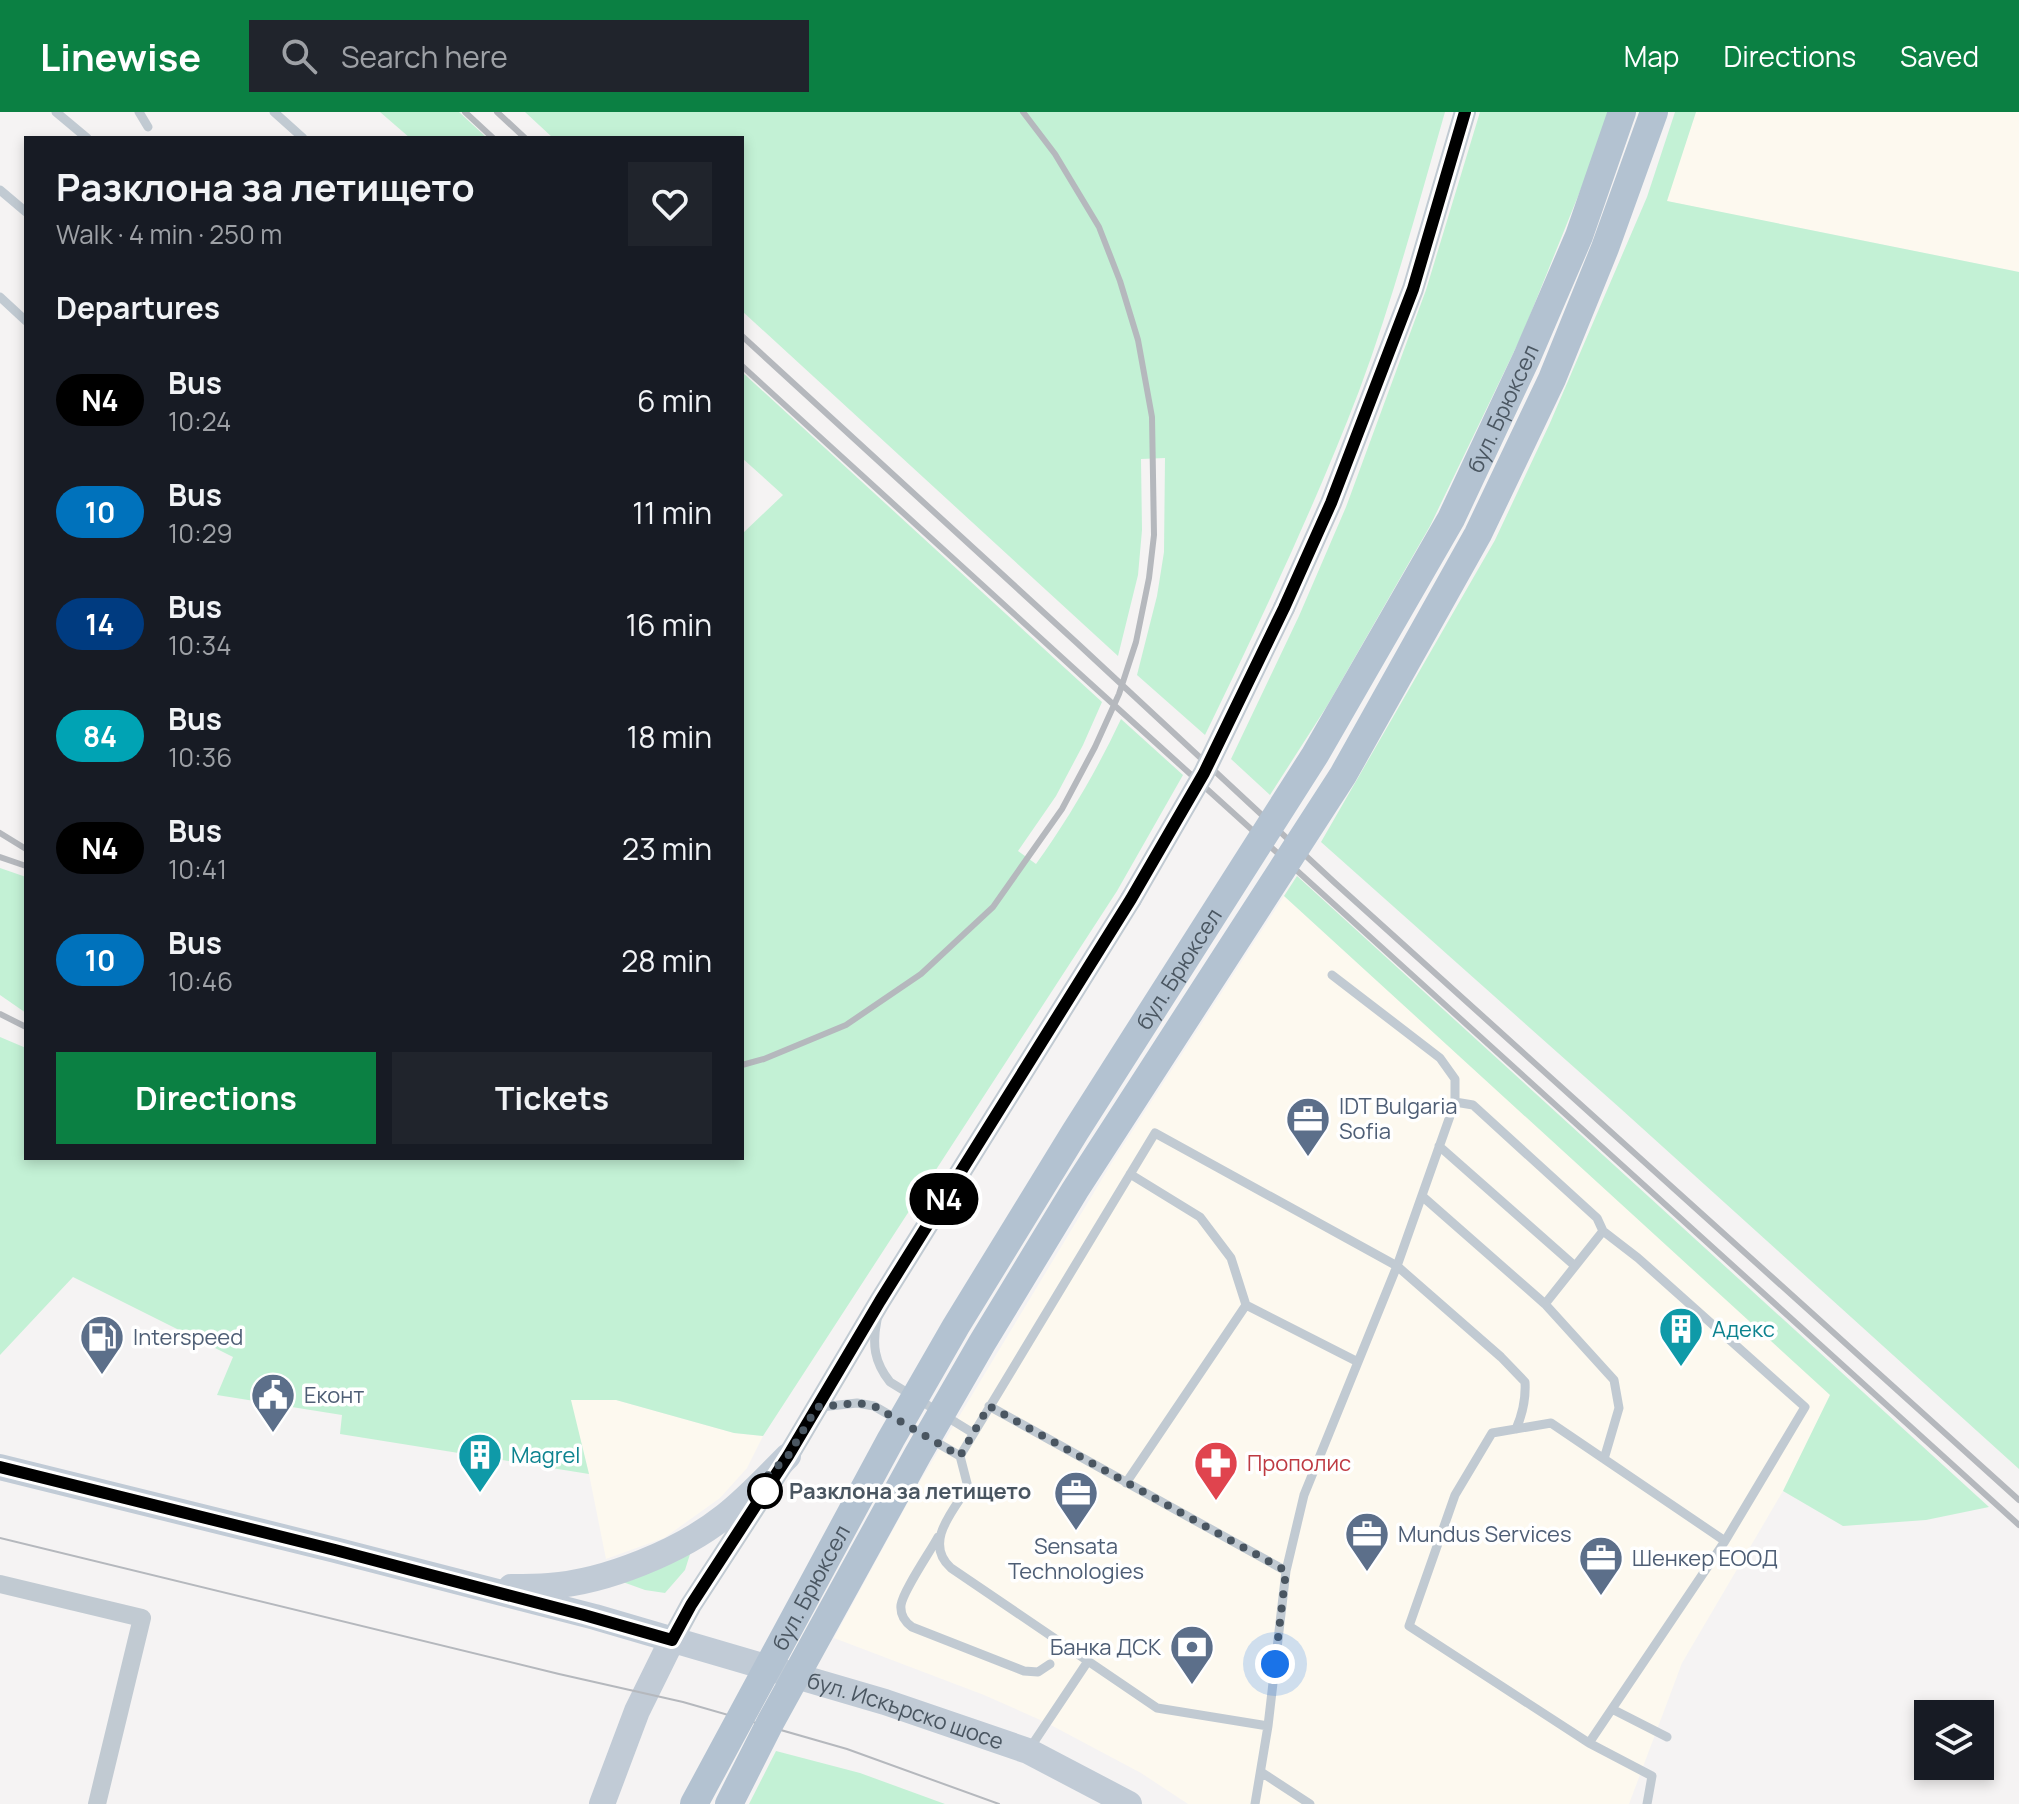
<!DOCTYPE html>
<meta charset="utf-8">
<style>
:root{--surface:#171b24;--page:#20242c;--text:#f1f3f6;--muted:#9ea1a6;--accent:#0b8043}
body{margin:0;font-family:Manrope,sans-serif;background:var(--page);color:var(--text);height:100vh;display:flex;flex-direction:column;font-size:30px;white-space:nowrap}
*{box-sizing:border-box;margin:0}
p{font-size:26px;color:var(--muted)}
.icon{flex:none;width:44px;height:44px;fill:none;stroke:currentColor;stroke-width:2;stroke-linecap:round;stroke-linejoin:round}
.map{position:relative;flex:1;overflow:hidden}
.sheet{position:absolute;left:24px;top:24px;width:720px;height:1024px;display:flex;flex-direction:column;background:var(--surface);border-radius:0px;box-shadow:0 4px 12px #0003}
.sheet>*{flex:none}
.badge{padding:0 16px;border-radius:26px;font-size:28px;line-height:52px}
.buttons{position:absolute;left:1914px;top:1588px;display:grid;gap:16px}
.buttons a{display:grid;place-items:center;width:80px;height:80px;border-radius:0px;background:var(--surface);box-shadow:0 4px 12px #0003;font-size:40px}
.you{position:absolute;width:40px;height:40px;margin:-20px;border:6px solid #fff;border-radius:50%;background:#1a73e8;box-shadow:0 0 0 12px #1a73e833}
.map>.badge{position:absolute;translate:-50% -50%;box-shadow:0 0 0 4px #fff}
h2{padding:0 32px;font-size:30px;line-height:72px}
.round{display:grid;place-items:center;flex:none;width:84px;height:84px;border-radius:0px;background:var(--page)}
.headline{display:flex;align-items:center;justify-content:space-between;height:136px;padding:0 32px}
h1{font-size:38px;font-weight:700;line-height:60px}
.button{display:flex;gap:16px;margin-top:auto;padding:16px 32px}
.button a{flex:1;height:92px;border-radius:0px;background:var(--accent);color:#fff;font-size:32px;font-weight:700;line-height:92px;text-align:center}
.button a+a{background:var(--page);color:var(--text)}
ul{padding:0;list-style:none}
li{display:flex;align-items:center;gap:24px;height:112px;padding:0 32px}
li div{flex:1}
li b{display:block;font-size:30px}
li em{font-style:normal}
li .badge{min-width:88px;font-weight:700;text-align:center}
header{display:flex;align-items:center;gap:48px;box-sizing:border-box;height:112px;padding:0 40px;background:var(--accent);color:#fff}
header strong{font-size:38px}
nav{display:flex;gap:44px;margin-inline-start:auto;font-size:28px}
.search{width:560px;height:72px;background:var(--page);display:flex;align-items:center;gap:20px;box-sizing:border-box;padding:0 28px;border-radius:0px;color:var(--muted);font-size:30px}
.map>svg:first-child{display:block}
.commercial{fill:#fdf9ef}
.green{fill:#c3f1d5}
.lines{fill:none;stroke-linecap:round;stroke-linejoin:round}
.service{stroke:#c1cad2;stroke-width:9}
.minor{stroke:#c1cad2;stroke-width:18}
.tertiary{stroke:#c1cad2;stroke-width:22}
.secondary{stroke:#c1cbd6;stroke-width:26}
.tram{stroke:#b5b8bd;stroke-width:2}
.rail{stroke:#b5b8bd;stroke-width:6}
.tertiary-bridge{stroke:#c1cad2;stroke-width:22}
.primary-bridge{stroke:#b3c2d1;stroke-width:28}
.line-casing{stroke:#fff;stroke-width:18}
.line{stroke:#000;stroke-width:12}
.walk{stroke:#4a5661;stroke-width:8;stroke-dasharray:0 14.4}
.stop-dot{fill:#fff;stroke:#000;stroke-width:4}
.labels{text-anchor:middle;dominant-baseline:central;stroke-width:7;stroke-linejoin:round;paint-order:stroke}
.street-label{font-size:22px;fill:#4a5661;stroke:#fff}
.service-label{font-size:22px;fill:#4e5e75;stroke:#fff;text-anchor:start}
.culture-label{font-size:22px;fill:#0d838f;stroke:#fff;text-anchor:start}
.health-label{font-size:22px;fill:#be3a42;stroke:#fff;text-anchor:start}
.stop-label{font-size:22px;font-weight:bold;fill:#4a5661;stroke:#fff;text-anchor:start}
</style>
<header>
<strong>Linewise</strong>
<div class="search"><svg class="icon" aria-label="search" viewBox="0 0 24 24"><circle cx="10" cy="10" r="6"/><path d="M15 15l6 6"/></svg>Search here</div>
<nav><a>Map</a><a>Directions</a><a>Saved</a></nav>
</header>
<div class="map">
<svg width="2019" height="1692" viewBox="0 0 2019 1692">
<rect width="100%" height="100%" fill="#f5f3f3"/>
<path class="commercial" d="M1696,0H2019V160L1666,89Z
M1284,784L1831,1283L1783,1379L1682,1551L1629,1692H1188L1141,1661L1047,1611L984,1583L834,1526L913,1381L1111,1052Z
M570,1288H616L734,1321L763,1324L747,1356L720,1386L664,1426L606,1447L589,1362Z"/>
<path class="green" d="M380,0H459L487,26H410Z
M525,0H1445C1418,93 1393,188 1359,279C1314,396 1260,510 1205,623L1137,563L1157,484L1164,440L1165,346L1141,347L1142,418L1138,463L1118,544L742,199V26H553Z
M1480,0H1608L1595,42L1522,223L1430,414L1327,594L1270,683L1231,647L1299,504L1346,395L1426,178Z
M1675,0H1696L1667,89L2019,160V1357L1621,997L1321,730L1495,428L1550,311L1647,85Z
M742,260L1102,590L1083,633L1056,684L1018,739L1036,752C1069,706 1097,658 1121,607L1183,663L1117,779L763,1324L734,1321L616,1288H571L589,1362L340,1322L342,1303L217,1283L233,1245L73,1165L0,1243V925L26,936V1046H742V422L783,383L742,346Z
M0,756L26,765V901L0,883Z
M1297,764L1989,1395L1926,1408L1843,1414L1783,1379L1830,1283L1284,784Z
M691,1439L685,1458L665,1481L645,1478L620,1469Z
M776,1639L860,1661L945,1692H749Z"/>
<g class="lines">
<path class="service" d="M56,0L87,26
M139,0L148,15
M274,0L303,26
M0,78L26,100
M0,185L26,209
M1455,990L1473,993L1597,1106L1603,1119L1638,1146L1805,1295L1725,1429
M1439,1034L1575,1154
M1130,1062L1200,1105L1231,1146L1246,1193L1358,1250
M1422,1084L1545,1192L1603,1119
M1545,1192L1614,1268L1619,1296L1604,1347
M877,1208C872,1232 874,1250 890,1270L973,1321
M989,1294L1286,1459
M821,1295L857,1291L874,1294L960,1344
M1551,1311L1725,1429L1589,1631L1409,1514L1455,1383L1492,1321Z
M1126,1371L1246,1193
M938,1425C930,1440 903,1479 901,1493C900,1503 905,1510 912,1515L1024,1559L1038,1560L1050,1552
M1612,1597L1667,1625
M1268,1614L1157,1596L951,1456C923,1431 953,1399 968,1375L960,1344L1155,1021L1397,1154L1501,1245L1525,1270C1526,1287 1523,1301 1516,1317
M1589,1631L1652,1664L1647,1692
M1030,1636L1088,1549
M1261,1660L1310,1692
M1255,1692L1268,1614L1286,1459L1304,1383L1397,1154L1455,990V967L1440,946L1332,863"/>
<path class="minor" d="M0,1472L142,1506L97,1692"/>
<path class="tertiary" d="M1284,496L1331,391L1413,177L1465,0
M672,1528L691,1493L788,1344L880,1189L1131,787"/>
<g class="secondary">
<path id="s1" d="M0,1355L335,1438L595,1505L885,1590L1028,1639L1129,1692"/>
<path d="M511,1475C524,1475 536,1475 549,1474C606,1470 681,1439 725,1404C748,1386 768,1364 788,1344"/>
<path d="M602,1692L637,1599L672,1528"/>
</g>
<path class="tram" d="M0,1426L559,1562L683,1590L847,1637L999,1692"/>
<path class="rail" d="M465,0L493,26
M497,0L525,26
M742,224L1077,531L1334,770L2019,1388
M742,254C1166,642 1593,1026 2019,1413
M0,721L26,737
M0,745L26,754
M0,902L26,915
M742,953L764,947L846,913L921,862L993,795L1062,697L1095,635L1119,582L1136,530L1149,466L1154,423L1152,305L1138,228L1120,169L1099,115L1055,42L1023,0"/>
<path class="tertiary-bridge" d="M1131,787L1204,661L1284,496"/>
<g class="primary-bridge">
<path id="s2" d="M694,1692L891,1327L956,1214L1075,1020L1315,643L1451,407L1527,245L1579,124L1622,0"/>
<path d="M729,1692L770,1611L918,1342L982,1231L1075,1078L1343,663L1478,422L1552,267L1605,136L1654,0"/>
</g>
</g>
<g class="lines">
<g class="line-casing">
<path id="line" d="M0,1355L335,1438L584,1503L672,1528L691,1493L788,1344L880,1189L1131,787L1204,661L1284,496L1331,391L1413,177L1465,0"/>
</g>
<use href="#line" class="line"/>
<path class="walk" d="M765,1379L755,1376L788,1344L817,1295L857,1291L874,1294L960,1344L989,1294L1286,1459L1275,1552"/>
</g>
<defs>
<g id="office-pin" transform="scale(2.3)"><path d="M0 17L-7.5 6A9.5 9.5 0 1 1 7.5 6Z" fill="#5c6f8a" stroke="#fff"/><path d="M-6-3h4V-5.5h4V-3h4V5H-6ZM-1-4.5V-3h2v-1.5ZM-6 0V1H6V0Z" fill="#fff"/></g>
<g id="building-pin" transform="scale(2.3)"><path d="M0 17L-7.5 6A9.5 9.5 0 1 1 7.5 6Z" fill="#0f9aa8" stroke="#fff"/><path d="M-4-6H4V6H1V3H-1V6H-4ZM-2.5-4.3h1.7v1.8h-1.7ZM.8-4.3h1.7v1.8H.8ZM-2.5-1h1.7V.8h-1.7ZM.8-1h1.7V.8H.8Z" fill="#fff"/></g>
<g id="fuel-pin" transform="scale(2.3)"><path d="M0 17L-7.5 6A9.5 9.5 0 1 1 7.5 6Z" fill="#5c6f8a" stroke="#fff"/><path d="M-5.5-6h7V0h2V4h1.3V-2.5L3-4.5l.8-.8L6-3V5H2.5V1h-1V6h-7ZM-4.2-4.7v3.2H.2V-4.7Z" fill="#fff"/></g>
<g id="civic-pin" transform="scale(2.3)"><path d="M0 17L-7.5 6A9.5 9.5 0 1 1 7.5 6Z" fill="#5c6f8a" stroke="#fff"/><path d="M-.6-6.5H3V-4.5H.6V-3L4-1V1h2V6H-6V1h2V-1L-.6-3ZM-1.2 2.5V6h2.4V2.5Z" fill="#fff"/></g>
<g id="pharmacy-pin" transform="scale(2.3)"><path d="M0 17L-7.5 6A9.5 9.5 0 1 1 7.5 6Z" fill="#e0444e" stroke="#fff"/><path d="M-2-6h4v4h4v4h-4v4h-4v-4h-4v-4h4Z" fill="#fff"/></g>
<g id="bank-pin" transform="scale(2.3)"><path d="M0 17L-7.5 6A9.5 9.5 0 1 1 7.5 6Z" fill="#5c6f8a" stroke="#fff"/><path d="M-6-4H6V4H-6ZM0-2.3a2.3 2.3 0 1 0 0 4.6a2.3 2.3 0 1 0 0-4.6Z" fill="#fff"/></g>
</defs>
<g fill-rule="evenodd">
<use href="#office-pin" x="1308" y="1007"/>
<use href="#building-pin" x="1681" y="1217"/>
<use href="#fuel-pin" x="102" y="1225"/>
<use href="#civic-pin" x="273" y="1283"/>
<use href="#building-pin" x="480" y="1343"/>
<use href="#pharmacy-pin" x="1216" y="1351"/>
<use href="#office-pin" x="1076" y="1381"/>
<use href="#office-pin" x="1367" y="1422"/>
<use href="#office-pin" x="1601" y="1446"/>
<use href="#bank-pin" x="1192" y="1535"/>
</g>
<circle class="stop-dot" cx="765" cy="1379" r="16"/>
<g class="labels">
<g class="street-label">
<text stroke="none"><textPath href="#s2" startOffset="1614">бул. Брюксел</textPath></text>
<text stroke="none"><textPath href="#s2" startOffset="966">бул. Брюксел</textPath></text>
<text stroke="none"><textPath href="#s2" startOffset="246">бул. Брюксел</textPath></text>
<text stroke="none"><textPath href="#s1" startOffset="938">бул. Искърско шосе</textPath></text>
</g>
<g class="service-label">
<text x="1339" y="994">IDT Bulgaria<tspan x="1339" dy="25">Sofia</tspan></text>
<text x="133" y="1225">Interspeed</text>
<text x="304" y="1283">Еконт</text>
<text x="1398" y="1422">Mundus Services</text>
<text x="1076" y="1434" text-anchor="middle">Sensata<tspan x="1076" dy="25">Technologies</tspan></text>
<text x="1632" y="1446">Шенкер ЕООД</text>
<text x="1161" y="1535" text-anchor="end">Банка ДСК</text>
</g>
<g class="culture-label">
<text x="1712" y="1217">Адекс</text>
<text x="511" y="1343">Magrel</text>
</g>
<g class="health-label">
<text x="1247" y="1351">Прополис</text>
</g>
<g class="stop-label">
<text x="789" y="1379">Разклона за летището</text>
</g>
</g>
</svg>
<div class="buttons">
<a><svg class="icon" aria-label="layers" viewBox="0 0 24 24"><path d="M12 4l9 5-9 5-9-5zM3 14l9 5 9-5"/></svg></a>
</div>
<div class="you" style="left:1275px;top:1552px"></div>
<b class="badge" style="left:944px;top:1087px;background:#000;color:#fff">N4</b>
<section class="sheet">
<div class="headline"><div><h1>Разклона за летището</h1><p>Walk · 4 min · 250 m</p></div><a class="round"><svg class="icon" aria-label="heart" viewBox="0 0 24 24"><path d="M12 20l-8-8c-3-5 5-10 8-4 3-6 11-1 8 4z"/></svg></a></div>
<h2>Departures</h2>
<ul>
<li><span class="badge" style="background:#000;color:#fff">N4</span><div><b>Bus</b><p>10:24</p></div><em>6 min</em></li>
<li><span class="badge" style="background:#0072bc;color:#fff">10</span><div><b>Bus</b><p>10:29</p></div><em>11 min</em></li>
<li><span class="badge" style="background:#003b80;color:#fff">14</span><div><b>Bus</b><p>10:34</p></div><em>16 min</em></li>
<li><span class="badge" style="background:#00a3b4;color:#fff">84</span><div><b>Bus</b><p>10:36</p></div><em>18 min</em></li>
<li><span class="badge" style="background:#000;color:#fff">N4</span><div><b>Bus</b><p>10:41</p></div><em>23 min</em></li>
<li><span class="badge" style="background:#0072bc;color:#fff">10</span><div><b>Bus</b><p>10:46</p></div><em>28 min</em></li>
</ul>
<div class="button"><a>Directions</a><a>Tickets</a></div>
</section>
</div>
